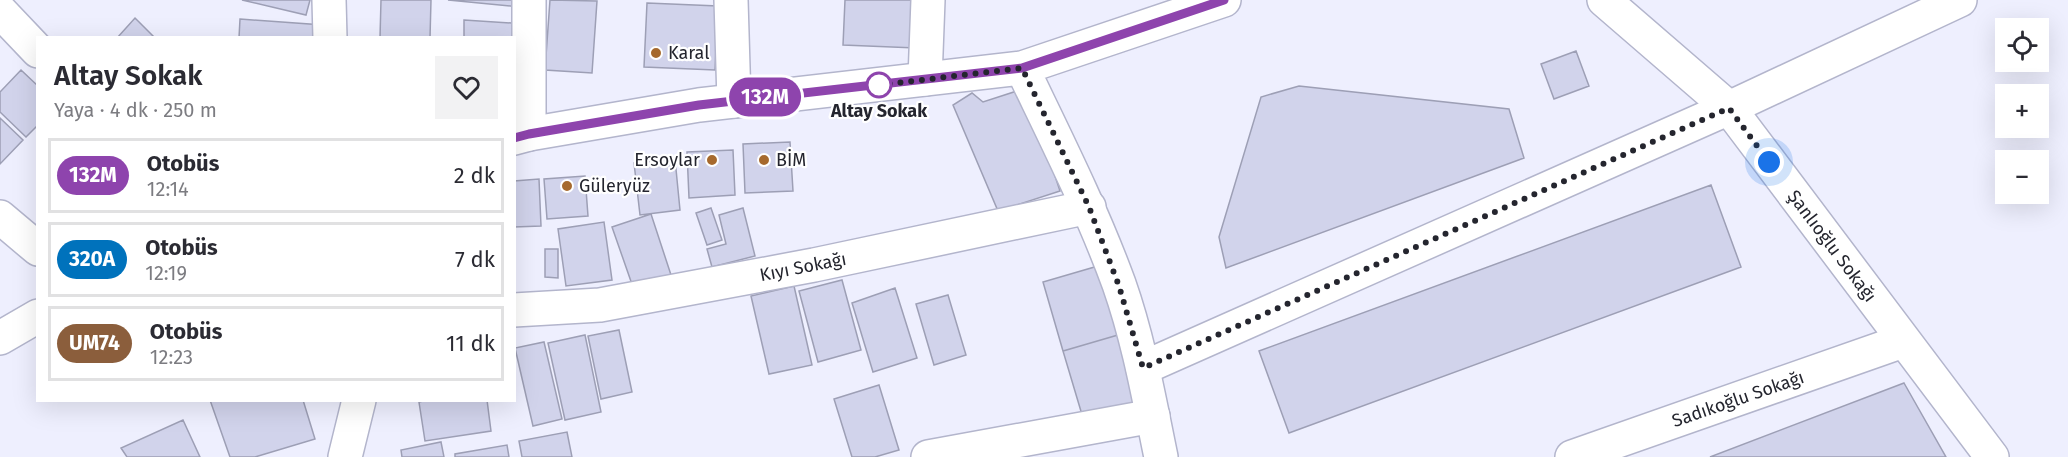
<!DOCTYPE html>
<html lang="tr">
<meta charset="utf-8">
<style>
:root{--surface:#fff;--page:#f2f2f3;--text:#2b2b33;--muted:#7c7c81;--line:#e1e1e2}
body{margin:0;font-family:"Fira Sans",sans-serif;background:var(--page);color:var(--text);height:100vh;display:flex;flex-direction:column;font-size:22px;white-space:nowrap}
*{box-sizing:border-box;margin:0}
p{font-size:20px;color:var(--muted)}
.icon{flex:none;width:33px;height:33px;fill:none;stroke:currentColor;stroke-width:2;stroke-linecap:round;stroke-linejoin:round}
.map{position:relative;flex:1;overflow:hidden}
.details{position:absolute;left:36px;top:36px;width:480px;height:366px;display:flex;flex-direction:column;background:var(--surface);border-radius:0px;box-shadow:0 6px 24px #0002}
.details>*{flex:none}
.badge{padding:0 12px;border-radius:20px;font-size:21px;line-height:39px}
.controls{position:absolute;left:1995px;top:18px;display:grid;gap:12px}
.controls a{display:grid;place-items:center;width:54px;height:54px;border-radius:0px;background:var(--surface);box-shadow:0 6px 24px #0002;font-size:30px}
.you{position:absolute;width:30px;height:30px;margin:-15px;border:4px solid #fff;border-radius:50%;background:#1a73e8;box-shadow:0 0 0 9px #1a73e833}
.map>.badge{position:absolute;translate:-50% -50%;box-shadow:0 0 0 3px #fff}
.round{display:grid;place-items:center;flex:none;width:63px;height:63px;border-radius:0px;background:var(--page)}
.headline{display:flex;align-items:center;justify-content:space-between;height:102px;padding:0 18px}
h1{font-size:28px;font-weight:600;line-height:45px}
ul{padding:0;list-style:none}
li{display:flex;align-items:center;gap:18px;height:75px;margin:0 12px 9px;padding:0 6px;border:3px solid var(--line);border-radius:0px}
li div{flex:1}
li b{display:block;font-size:22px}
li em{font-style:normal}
li .badge{min-width:66px;font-weight:700;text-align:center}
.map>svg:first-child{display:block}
.building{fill:#d1d3eb;stroke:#9d9fb5;stroke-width:1.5}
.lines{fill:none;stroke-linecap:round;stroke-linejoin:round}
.street-casing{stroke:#b3b5cc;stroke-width:36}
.secondary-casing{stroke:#b3b5cc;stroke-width:36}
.street{stroke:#fff;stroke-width:33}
.secondary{stroke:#fff;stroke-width:33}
.line-casing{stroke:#fff;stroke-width:14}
.line{stroke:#8e44ad;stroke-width:9}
.walk{stroke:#24252e;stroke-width:6;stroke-dasharray:0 10.8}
.poi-dot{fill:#a6692d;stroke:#fff;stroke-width:2}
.stop-dot{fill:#fff;stroke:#8e44ad;stroke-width:3}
.labels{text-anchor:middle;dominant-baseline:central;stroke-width:4.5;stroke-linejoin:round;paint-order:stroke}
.poi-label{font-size:18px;fill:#24252e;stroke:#fff;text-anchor:start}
.stop-label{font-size:18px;font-weight:bold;fill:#24252e;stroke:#fff}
.street-label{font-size:18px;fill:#24252e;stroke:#fff}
</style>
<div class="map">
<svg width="2068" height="457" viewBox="0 0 2068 457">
<rect width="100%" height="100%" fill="#eeeffe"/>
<path class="building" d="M242,0H310L306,15Z
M381,0H431L430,38H380Z
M448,0H519L520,7Z
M550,0L597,1L592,73L545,70Z
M845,0H918L916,48L843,45Z
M647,3L718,6L715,70L644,67Z
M135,18L155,38H117Z
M240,19L323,25L322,38H239Z
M464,20L527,24L514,38H464Z
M1576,51L1589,86L1554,99L1541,64Z
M21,70L38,86V125L26,137L0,112V92Z
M1299,86L1509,109L1524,158L1226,268L1219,237L1261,97Z
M1026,88L1060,191L998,211L953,105L972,93L983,102Z
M0,118L23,140L0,164Z
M790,142L793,191L745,193L743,144Z
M733,150L735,195L689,198L687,152Z
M675,159L680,210L640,215L634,163Z
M585,176L588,216L547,219L544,179Z
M539,179L541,226L514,227V181Z
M1711,185L1741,267L1289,433L1259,351Z
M711,208L722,240L707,245L696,213Z
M743,208L755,256L712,267L707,249L726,244L719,215Z
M651,214L672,278L634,290L612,227Z
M604,222L612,280L566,286L558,229Z
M545,249H558V278L545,277Z
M1098,266L1118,335L1063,351L1043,282Z
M842,280L861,350L818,362L799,291Z
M794,286L812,365L769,374L751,296Z
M895,288L917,358L873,372L852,303Z
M948,295L966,355L934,365L916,304Z
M619,330L632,392L601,399L588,336Z
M585,335L601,412L565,420L548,343Z
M1118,335L1137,402L1083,418L1063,351Z
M544,342L562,419L533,426L515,348Z
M1904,383L1946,457H1710Z
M879,385L899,450L875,457H852L834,399Z
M210,400H303L315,439L255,457H230Z
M427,400H487L491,431L425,441L419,402Z
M183,420L200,457H127L121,448Z
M567,432L572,457H522L519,441Z
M441,442L444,457H402L401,450Z
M507,445L509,457H455V454Z"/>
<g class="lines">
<g class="street-casing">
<path id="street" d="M329,0L330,38
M529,0V134
M731,0L734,101
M1604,0L1729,108L1992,457
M0,11L38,51
M925,79L928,0
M0,217L38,249
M514,310L600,305L814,265L1089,207
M1143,368L1729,108L1960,0
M345,457L359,400
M928,457L1153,416
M1572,457L1903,341"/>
</g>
<g class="secondary-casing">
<path id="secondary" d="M1022,68C1056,139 1092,210 1119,284C1139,341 1149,399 1161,457
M514,138L529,134L699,105L1022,68L1224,0
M0,338L38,316"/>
</g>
<use href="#street" class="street"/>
<use href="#secondary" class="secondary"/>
</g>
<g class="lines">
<g class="line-casing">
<path id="line" d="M514,138L529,134L699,105L1022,68L1224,0"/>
</g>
<use href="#line" class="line"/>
<path class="walk" d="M879,85L1022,68L1089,207L1119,286L1143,368L1729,108L1769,162"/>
</g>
<g class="poi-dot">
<circle cx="656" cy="53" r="6"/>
<circle cx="712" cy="160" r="6"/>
<circle cx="764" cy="160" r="6"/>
<circle cx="567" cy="186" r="6"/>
</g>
<circle class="stop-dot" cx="879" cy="85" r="12"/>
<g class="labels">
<g class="poi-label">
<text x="668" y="53">Karal</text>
<text x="700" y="160" text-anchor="end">Ersoylar</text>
<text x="776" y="160">BİM</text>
<text x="579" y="186">Güleryüz</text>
</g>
<g class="stop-label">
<text x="879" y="111">Altay Sokak</text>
</g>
<g class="street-label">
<text transform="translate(1832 246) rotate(53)">Şanlıoğlu Sokağı</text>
<text transform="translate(803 267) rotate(-11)">Kıyı Sokağı</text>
<text transform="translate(1738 399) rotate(-19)">Sadıkoğlu Sokağı</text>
</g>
</g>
</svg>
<div class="controls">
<a><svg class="icon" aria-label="locate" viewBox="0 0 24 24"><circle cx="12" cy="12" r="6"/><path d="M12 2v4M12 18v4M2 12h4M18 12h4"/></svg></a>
<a>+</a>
<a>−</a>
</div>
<div class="you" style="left:1769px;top:162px"></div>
<b class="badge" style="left:765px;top:97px;background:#8e44ad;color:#fff">132M</b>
<section class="details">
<div class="headline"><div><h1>Altay Sokak</h1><p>Yaya · 4 dk · 250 m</p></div><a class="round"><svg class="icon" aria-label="heart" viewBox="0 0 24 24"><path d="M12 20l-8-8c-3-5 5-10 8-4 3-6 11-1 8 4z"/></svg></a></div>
<ul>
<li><span class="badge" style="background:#8e44ad;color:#fff">132M</span><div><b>Otobüs</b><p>12:14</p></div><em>2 dk</em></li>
<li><span class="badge" style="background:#0072bc;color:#fff">320A</span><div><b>Otobüs</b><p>12:19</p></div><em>7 dk</em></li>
<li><span class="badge" style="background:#8b5e3c;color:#fff">UM74</span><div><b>Otobüs</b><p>12:23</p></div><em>11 dk</em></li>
</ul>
</section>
</div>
